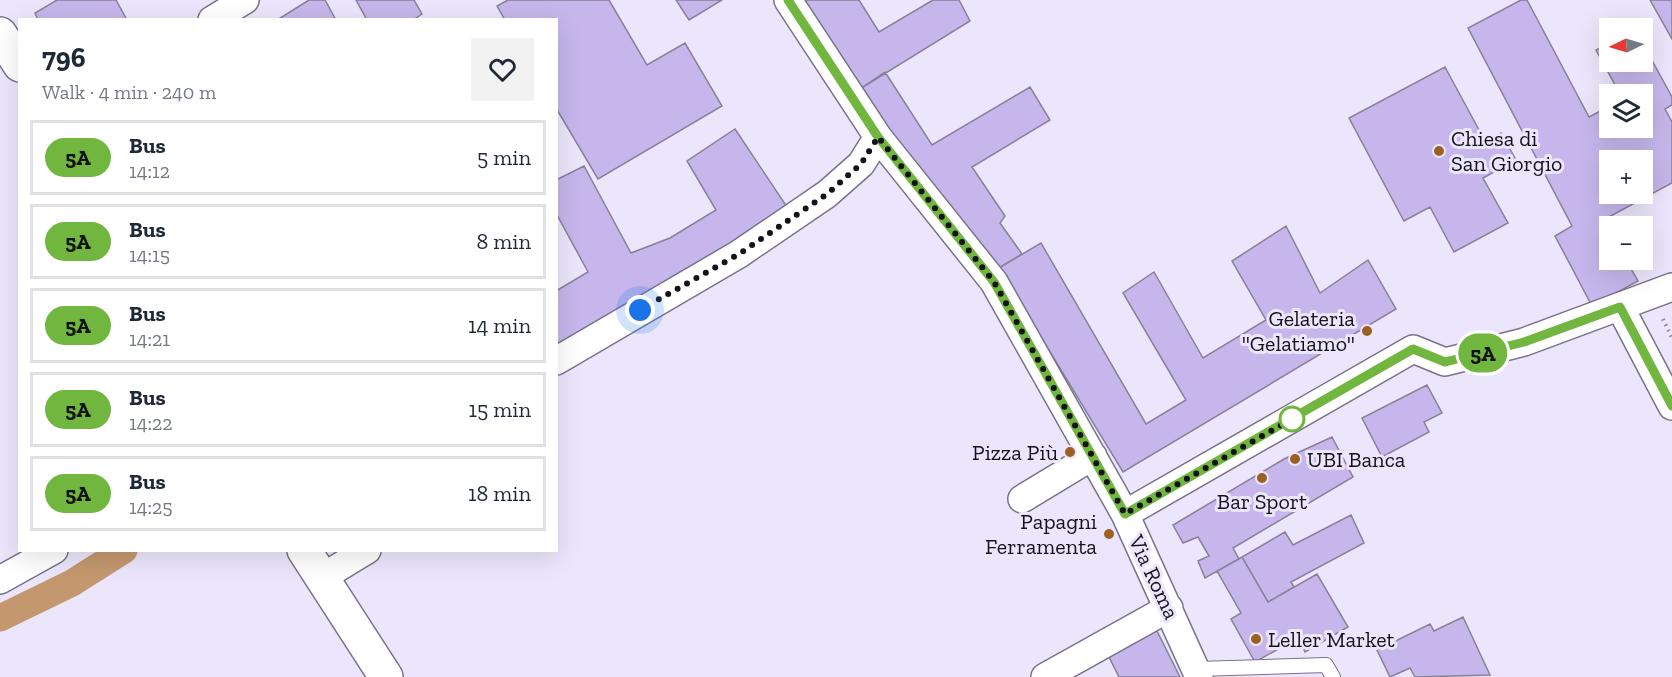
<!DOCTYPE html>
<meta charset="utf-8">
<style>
:root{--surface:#fff;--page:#f2f2f3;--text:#1f2937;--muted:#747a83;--line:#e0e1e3}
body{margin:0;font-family:"Zilla Slab",serif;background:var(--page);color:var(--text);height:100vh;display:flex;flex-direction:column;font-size:22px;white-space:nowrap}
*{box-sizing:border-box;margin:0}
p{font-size:20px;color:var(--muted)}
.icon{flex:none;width:33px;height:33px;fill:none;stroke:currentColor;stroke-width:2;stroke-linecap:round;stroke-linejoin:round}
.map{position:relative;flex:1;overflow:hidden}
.sheet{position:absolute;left:18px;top:18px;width:540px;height:534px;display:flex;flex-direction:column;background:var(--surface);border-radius:0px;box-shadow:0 6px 24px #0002}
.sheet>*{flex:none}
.badge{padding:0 12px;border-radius:20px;font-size:21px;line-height:39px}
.needle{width:39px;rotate:265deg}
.controls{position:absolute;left:1599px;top:18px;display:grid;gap:12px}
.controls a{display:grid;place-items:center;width:54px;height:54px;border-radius:0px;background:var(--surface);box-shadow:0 6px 24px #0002;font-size:30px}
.you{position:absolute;width:30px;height:30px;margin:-15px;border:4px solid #fff;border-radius:50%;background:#1a73e8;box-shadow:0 0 0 9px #1a73e833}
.map>.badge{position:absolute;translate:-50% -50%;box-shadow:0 0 0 3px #fff}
.round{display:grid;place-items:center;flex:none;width:63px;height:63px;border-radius:0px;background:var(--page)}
.headline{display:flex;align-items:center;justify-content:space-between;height:102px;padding:0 24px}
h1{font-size:28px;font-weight:700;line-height:45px}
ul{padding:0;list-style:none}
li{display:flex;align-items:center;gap:18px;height:75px;margin:0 12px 9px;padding:0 12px;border:3px solid var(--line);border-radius:0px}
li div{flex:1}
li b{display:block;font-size:22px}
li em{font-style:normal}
li .badge{min-width:66px;font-weight:700;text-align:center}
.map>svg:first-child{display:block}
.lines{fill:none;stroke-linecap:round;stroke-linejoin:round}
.canal{stroke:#c4986f;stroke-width:27}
.building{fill:#c6b6eb;stroke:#878099;stroke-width:1.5;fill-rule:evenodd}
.lane-casing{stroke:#79728a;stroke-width:16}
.street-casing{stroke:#79728a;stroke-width:30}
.secondary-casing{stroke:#79728a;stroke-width:36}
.path{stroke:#8d8898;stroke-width:4;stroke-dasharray:1.5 4.5;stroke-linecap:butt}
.lane{stroke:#fff;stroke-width:14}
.street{stroke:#fff;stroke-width:27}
.secondary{stroke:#fff;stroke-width:33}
.line-casing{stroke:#fff;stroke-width:14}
.line{stroke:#71b73f;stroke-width:9}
.walk{stroke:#15121b;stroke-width:6;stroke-dasharray:0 10.8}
.poi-dot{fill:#9c6121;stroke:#ece6fc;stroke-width:2}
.stop-dot{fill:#fff;stroke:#71b73f;stroke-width:3}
.labels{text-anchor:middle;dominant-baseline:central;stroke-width:6;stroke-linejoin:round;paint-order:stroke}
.poi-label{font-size:22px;fill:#15121b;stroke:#ece6fc;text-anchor:start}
.street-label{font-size:22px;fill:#15121b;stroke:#ece6fc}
</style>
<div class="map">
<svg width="1672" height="677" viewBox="0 0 1672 677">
<rect width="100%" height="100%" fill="#ece6fc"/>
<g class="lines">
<path class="canal" d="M0,618L72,583L124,550"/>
</g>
<path class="building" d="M57,0H116L127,20H38L35,13Z
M309,0H325L336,20H277Z
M356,0H414L422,14L413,20H367Z
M508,0H609L647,65L685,43L722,106L598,179L556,108V20H505L497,6Z
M676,0H722L689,20Z
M803,0H859L879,32L933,0H959L970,21L860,89Z
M1521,0H1527L1589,117L1610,106V128H1642V94H1620L1596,50L1610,43V62H1642V42L1672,97V105L1665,109L1672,122V183L1605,219L1610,227V260H1626L1638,281L1592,306L1555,236L1572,226L1468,28ZM1610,160H1642V194H1610Z
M1650,0H1672V39Z
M1445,67L1485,141L1501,133L1516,160L1483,178L1508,223L1454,252L1430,207L1404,221L1349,118Z
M885,72L932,145L1030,87L1050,120L972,167L1005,216L1000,223L1022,254L992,272L907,162L860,89Z
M735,129L789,210L556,348V291L588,272L556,213V180L584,166L631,253L670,238L716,210L687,161Z
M1286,226L1320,293L1368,260L1396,309L1123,472L999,268L1041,243L1146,424L1186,400L1123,293L1154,272L1203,358L1266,320L1232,261Z
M1427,385L1442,413L1424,422L1429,432L1382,457L1362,418Z
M1332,437L1353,477L1233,548L1239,559L1205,578L1198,561L1209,556L1198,537L1183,543L1173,525L1284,459Z
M1351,515L1364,543L1291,582L1294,587L1268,602L1242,557L1285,532L1293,545Z
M1242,557L1268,602L1317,574L1348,627L1305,652L1298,638L1255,662L1231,619L1241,613L1217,571Z
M1463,617L1490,675L1415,677L1410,668L1390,677L1377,650L1430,624L1434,631Z
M1156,629L1180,677H1119L1107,653Z"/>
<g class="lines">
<g class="lane-casing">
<path id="lane" d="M1197,669L1326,665L1333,677"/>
</g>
<g class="street-casing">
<path id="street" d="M788,0L878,137L994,282L1125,514L1199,677
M212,20L245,0
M1620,307L1672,406
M556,361L739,254L827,194L861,164L878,137
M1022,499L1093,456
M1125,514L1413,349L1445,362L1524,342L1672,287
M321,578L367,550
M0,580L54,550
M1045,677L1169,608"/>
</g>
<g class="secondary-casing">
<path id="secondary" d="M0,34L20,65
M304,550L386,677"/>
</g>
<path class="path" d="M1663,319L1672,338"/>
<use href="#lane" class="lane"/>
<use href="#street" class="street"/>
<use href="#secondary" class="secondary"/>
</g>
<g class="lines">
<g class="line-casing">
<path id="line" d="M788,0L878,137L994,282L1125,514L1413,349L1445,362L1524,342L1620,307L1672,406"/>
</g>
<use href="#line" class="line"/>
<path class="walk" d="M640,310L739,254L827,194L861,164L878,137L994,282L1125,514L1292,419"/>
</g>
<g class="poi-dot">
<circle cx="1439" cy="151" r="6"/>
<circle cx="1367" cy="331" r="6"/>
<circle cx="1070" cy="452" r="6"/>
<circle cx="1295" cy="459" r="6"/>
<circle cx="1262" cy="478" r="6"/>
<circle cx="1109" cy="534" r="6"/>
<circle cx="1256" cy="639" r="6"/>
</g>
<circle class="stop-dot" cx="1292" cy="419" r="12"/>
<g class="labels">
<g class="poi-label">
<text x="1451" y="138">Chiesa di<tspan x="1451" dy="25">San Giorgio</tspan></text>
<text x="1355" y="318" text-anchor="end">Gelateria<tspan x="1355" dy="25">"Gelatiamo"</tspan></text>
<text x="1058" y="452" text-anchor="end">Pizza Più</text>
<text x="1307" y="459">UBI Banca</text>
<text x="1262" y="501" text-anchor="middle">Bar Sport</text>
<text x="1097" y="521" text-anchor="end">Papagni<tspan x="1097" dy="25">Ferramenta</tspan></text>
<text x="1268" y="639">Leller Market</text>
</g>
<g class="street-label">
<text transform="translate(1154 577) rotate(65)">Via Roma</text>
</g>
</g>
</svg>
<div class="controls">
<a><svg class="needle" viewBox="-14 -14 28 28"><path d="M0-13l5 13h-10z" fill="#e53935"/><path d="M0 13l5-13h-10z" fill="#747a83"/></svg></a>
<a><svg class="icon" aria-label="layers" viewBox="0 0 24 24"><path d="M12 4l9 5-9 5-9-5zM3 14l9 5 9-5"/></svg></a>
<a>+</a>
<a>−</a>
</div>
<div class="you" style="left:640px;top:310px"></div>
<b class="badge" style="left:1483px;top:353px;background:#71b73f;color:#111">5A</b>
<section class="sheet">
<div class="headline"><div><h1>796</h1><p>Walk · 4 min · 240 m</p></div><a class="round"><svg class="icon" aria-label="heart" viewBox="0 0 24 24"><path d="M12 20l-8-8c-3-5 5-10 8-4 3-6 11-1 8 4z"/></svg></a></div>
<ul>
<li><span class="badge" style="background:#71b73f;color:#111">5A</span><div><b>Bus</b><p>14:12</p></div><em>5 min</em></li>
<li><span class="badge" style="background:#71b73f;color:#111">5A</span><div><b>Bus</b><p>14:15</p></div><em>8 min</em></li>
<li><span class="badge" style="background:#71b73f;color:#111">5A</span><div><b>Bus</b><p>14:21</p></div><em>14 min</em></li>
<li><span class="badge" style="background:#71b73f;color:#111">5A</span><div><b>Bus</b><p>14:22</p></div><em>15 min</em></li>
<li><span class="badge" style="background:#71b73f;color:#111">5A</span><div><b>Bus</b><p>14:25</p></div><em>18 min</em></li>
</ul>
</section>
</div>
